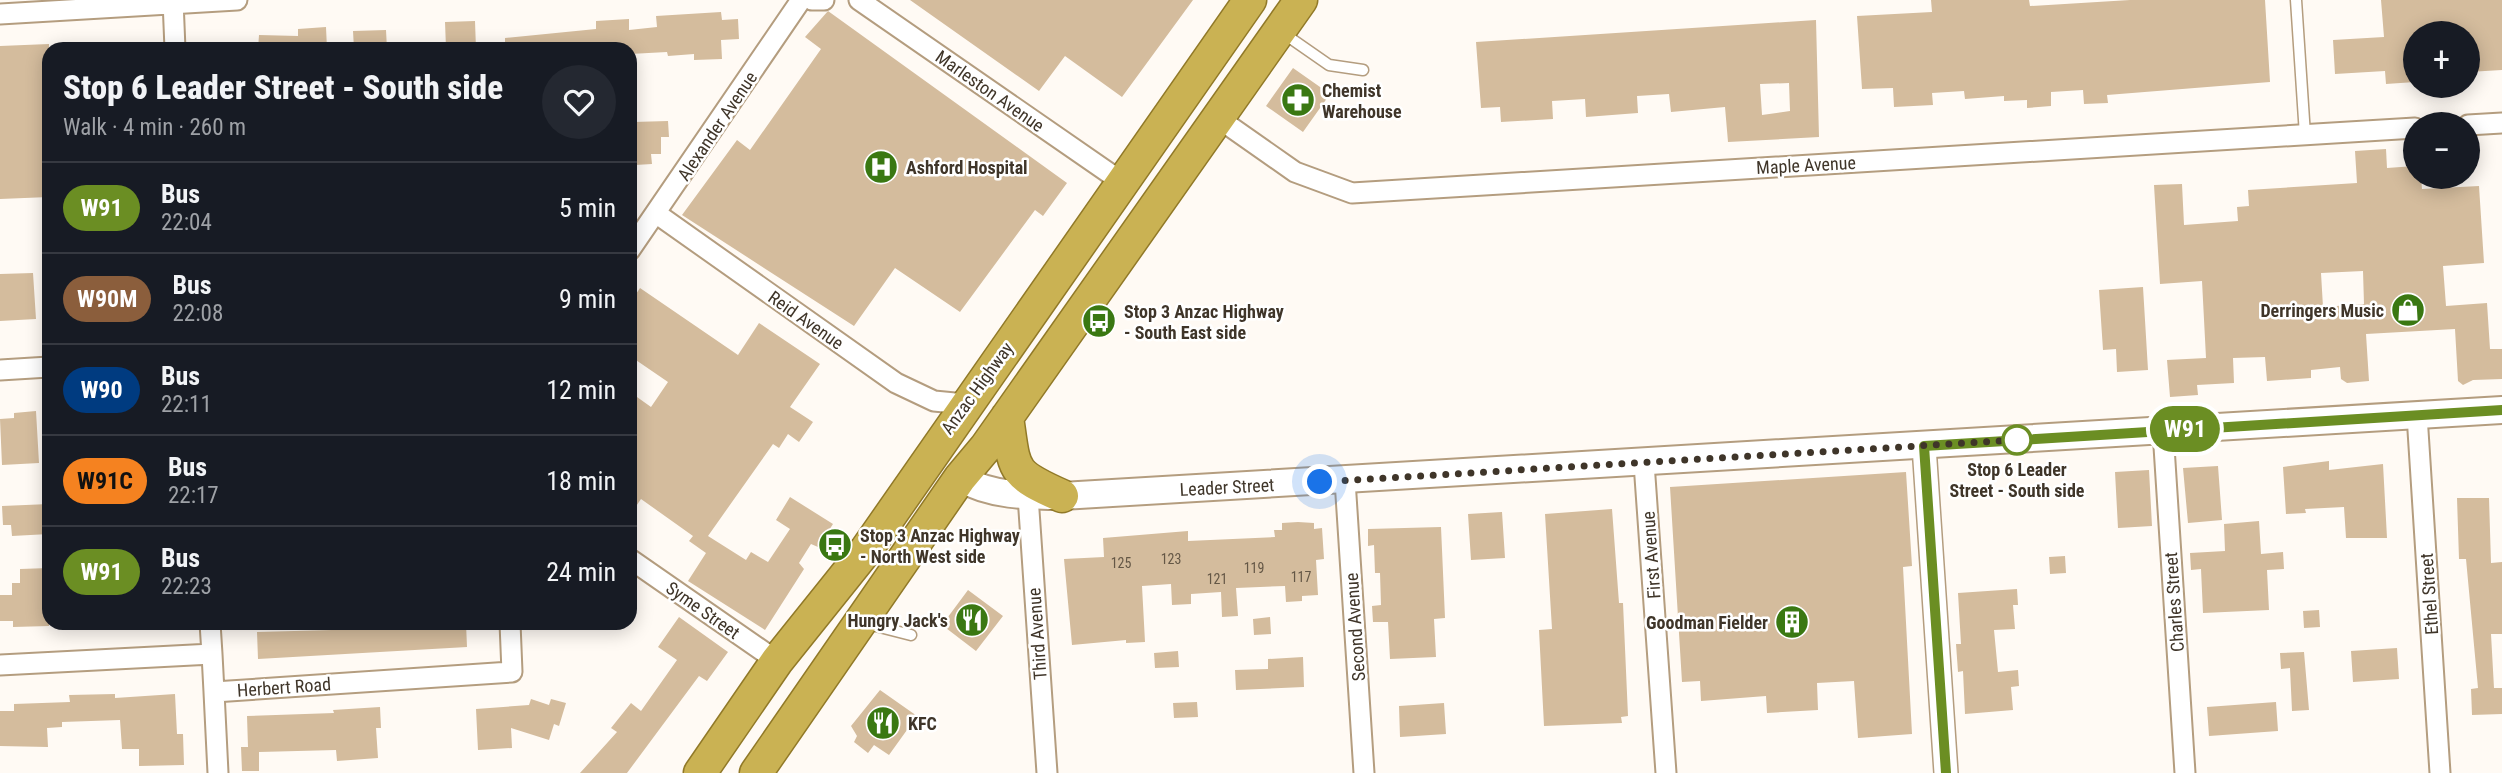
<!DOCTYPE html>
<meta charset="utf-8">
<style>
:root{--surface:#171b24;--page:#242831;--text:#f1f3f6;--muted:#9ea1a6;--line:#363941}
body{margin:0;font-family:"Roboto Condensed",sans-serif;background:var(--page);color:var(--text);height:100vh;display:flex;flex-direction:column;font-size:26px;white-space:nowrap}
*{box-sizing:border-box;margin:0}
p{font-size:23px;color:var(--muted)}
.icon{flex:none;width:38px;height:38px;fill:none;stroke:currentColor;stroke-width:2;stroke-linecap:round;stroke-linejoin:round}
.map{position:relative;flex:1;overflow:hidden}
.drawer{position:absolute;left:42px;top:42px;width:595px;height:588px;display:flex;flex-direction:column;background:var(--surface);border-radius:21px;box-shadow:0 4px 18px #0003}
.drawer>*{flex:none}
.badge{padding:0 14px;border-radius:23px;font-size:24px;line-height:46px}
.buttons{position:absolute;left:2403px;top:21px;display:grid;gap:14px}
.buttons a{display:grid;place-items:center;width:77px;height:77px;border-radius:50%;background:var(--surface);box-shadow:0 4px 18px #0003;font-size:35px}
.you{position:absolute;width:35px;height:35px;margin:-18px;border:5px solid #fff;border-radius:50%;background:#1a73e8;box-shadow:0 0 0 10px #1a73e833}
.map>.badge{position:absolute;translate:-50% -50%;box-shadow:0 0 0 4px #fff}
.round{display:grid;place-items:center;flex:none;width:74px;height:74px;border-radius:37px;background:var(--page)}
.overview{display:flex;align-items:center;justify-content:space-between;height:119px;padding:0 21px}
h1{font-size:33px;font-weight:800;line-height:52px}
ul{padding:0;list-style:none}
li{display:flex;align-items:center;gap:21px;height:91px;padding:0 21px;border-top:2px solid var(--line)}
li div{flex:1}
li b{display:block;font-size:26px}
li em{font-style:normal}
li .badge{min-width:77px;font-weight:700;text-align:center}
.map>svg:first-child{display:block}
.building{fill:#d4bc9d;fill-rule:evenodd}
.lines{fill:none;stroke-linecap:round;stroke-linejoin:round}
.service-casing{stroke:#b49d7f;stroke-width:13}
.minor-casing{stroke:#b49d7f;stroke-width:23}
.tertiary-casing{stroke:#b49d7f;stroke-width:26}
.secondary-casing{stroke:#b49d7f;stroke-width:30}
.trunk-casing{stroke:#917928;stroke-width:35}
.service{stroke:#fff;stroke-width:10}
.minor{stroke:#fff;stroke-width:19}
.tertiary{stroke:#fff;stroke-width:23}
.secondary{stroke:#fff;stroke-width:26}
.trunk{stroke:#cab253;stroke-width:32}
.line-casing{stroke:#fff;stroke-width:16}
.line{stroke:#6b8e23;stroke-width:10}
.walk{stroke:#3f3529;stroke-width:7;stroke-dasharray:0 12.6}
.stop-dot{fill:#fff;stroke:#6b8e23;stroke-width:3.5}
.labels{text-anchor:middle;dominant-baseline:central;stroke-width:5;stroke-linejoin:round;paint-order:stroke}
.number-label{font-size:14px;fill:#645746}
.poi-label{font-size:18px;font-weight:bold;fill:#3f3529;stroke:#fff;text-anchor:start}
.street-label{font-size:18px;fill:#3f3529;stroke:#fff}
.stop-label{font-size:18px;font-weight:bold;fill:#3f3529;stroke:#fff}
</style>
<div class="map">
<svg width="2502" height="773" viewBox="0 0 2502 773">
<rect width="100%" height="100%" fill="#fffaf4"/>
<path class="building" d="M910,0H1193L1122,97L1065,56L1039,91Z
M1931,0H2029L2030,6L2130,0H2265L2270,82L2107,95L2108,103L2084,104L2083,90L2051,92V106L2027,108V100L2004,101V96L1965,99L1964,91L1932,93L1933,105L1894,107L1893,88L1862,89L1857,16L1932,12Z
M2381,0H2502V70L2468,72V33H2415V82L2386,84L2385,71L2335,74L2333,40L2384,37Z
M828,11L1067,183L1043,216L1035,210L960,312L895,268L854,326L682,215L737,140L750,150L821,49L805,37Z
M721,12L722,20L738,19L739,39L721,40L722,59L694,60V54L668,56L667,52L630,54V49H505V38L596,29V21L629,19V30L657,27L656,16Z
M1816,20L1819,137L1728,142L1725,107L1671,112L1669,94L1637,96L1638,113L1586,117L1585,99L1552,101L1553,119L1501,122L1500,107L1481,108L1476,42ZM1789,83L1790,111L1762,115L1760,84Z
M475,21L476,49L446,48L445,22Z
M326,27L327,49H258L259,35L298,36V29Z
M386,30L387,49H354L353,31Z
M49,44V197L0,199V46Z
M1293,68L1330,94L1303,132L1266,106Z
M668,121L669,137H661V154H651L652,164L635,165L633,122Z
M2386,149L2387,168L2415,166V177H2421L2422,189L2479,186L2484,263L2443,266L2446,306L2487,303L2490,349H2502V379L2473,380L2463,385L2458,381L2455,329L2366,334L2369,381L2347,383L2341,379L2340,367L2311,370V378L2267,381L2265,357L2233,358L2234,383L2197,385L2198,395L2170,397L2167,360L2206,358L2202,281L2160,284L2154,185L2182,184L2184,225L2238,221L2237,207L2249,206L2248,190L2357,183L2355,151ZM2363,271L2364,304L2323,307L2321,273Z
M33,273L36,319L0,321V274Z
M2143,287L2148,370L2117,372L2116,349L2103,350L2099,290Z
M640,288L738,355L759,323L820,364L790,407L813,422L799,442L788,434L779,448L773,444L708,536L746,560L751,552L768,562L790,529L776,520L790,497L833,524L818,547L811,544L799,563L804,569L765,630L688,581L706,553L689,541L693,536L641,499L630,515V392L651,407L668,382L630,356V303Z
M36,411L39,463L2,465L0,419L14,418V413Z
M2329,461V470L2383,464L2387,538H2346L2344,507L2305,509L2306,513L2286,514L2283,467Z
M2218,466L2222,520L2188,523L2183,468Z
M2149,470L2152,526L2118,528L2115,472Z
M1906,472L1912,566L1903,567L1912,734L1858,738L1854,681L1817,683L1818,710L1767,713L1766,696L1701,701L1700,681L1682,682L1670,487Z
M2457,498H2489L2491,563L2502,562V634H2491L2494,688H2502V714L2472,715L2471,689L2478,688L2466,559H2459Z
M49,504V534L12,536L11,525H3L2,506Z
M1612,509L1619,603H1623L1628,716L1621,717L1622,723L1544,726L1539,630L1552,629L1545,514Z
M1502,512L1505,558L1471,560L1468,514Z
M2259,521L2261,554L2283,552L2284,569L2267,570L2269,610L2203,613L2201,569L2191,570L2190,553L2225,551L2224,524Z
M1298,522L1314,523V529L1322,528L1324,559L1316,560L1318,595L1302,596V601L1286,602L1285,586L1236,588L1238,616L1222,617L1221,592L1191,594V604L1172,605L1171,584L1142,586L1145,642L1126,643V640L1072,645L1064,559L1104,557L1103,538L1188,531V541L1275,537L1274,530H1282V523Z
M1441,527L1445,618L1434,619L1436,657L1390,659L1388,622H1373L1372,606L1381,605L1380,573H1375L1374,545L1368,546V529Z
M2065,556L2066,573L2050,574L2049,557Z
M49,568V626L13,627V621H0V595H12V583H20V569Z
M2017,589L2018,605H2013L2015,629L1994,630L1998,672L2018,670L2019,686L2011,687L2013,710L1965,714L1963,671L1958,672L1956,644H1961L1958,593Z
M968,590L1003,616L976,651L942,625Z
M2319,610L2320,627L2304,628L2303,611Z
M679,617L728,652L707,681L699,676L627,773H580L617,732L611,728L631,703L641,711L677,660L658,647Z
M1270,617L1271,634L1254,635L1253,619Z
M374,623H466L467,647L258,659L257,632L369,629Z
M2397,648L2399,679L2353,682L2351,651Z
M1178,651L1179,667L1155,668L1154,653Z
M2304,652L2309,710L2292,711L2290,668L2281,669L2280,653Z
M1303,657L1304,687L1236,690L1235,670L1268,669V659Z
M880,690L917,716L889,755L874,745L868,753L854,742L857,736L851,726Z
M115,694V698L175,694L177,734H183L184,765L139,766V749H122L120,720L62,722V727L47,728L48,747L0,746V711H14V704L70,702L69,695Z
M531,699L549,705L551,699L566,703L559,726L554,724L549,740L511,728L512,748L478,750L476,709L529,705Z
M1197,702L1198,717L1174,718L1173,703Z
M2276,702L2278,731L2209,736L2207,707Z
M1444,703L1446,734L1400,737L1399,706Z
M380,707L381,728H376L378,758L337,761L336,750L259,752V771H242L241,747H248L247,716L334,713L333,710Z"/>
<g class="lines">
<g class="service-casing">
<path id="service" d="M2296,0L2305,135
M1283,33L1329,65L1363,70
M864,623L911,635"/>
</g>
<g class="minor-casing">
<path id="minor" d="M173,0L175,49
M812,0H824
M859,0L1122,182
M0,14L237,0
M1218,118L1295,172L1352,193L2415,128
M2468,125L2502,123
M657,214L896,383L934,401L965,404
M630,250L801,0
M0,370L49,367
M2417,415L2440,773
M2163,431L2185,773
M1644,463L1666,773
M1345,480L1364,773
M1028,496L1047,773
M630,559L777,661
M210,623L212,654
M0,665L212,654L214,692L512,672L510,623
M214,692L218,773"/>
</g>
<g class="tertiary-casing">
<path id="tertiary" d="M1924,446L1946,773"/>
</g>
<g class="secondary-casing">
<path id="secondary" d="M960,478C991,496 1027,496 1062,496L2502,410"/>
</g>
<g class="trunk-casing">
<path id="trunk" d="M1007,417C1015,471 1010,473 1062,496
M700,773L777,661L866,550L1250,0
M756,773L960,478L986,447L1301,0"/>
</g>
<use href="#service" class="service"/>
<use href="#minor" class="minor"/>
<use href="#tertiary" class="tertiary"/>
<use href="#secondary" class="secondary"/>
<use href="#trunk" class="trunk"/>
</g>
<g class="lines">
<g class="line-casing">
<path id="line" d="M1946,773L1924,446L2502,410"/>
</g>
<use href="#line" class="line"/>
<path class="walk" d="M1320,482L2017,440"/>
</g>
<defs>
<g id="pharmacy-disc" transform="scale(1.75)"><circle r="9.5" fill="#3a7812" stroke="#fff"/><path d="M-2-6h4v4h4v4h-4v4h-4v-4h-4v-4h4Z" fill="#fff"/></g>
<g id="hospital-disc" transform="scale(1.75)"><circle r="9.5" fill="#3a7812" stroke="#fff"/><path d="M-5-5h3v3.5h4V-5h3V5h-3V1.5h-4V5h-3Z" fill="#fff"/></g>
<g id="shop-disc" transform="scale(1.75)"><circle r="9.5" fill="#3a7812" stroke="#fff"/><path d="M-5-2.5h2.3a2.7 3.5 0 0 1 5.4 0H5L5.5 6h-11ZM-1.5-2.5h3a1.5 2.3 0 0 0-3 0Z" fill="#fff"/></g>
<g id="bus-disc" transform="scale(1.75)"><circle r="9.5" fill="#3a7812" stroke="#fff"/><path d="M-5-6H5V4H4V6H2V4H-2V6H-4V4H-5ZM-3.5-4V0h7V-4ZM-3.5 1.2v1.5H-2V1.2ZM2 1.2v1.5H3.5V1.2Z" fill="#fff"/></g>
<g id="restaurant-disc" transform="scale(1.75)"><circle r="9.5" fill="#3a7812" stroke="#fff"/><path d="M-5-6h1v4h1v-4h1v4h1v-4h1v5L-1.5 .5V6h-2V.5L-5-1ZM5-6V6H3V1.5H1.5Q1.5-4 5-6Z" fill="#fff"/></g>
<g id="building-disc" transform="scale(1.75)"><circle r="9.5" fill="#3a7812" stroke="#fff"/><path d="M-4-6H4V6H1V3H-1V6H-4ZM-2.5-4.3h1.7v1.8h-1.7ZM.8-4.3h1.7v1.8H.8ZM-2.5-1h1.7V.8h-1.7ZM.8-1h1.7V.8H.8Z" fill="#fff"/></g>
</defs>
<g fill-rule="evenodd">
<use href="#pharmacy-disc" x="1298" y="100"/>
<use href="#hospital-disc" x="881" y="167"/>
<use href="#shop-disc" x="2408" y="310"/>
<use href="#bus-disc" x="1099" y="321"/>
<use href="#bus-disc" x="835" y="545"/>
<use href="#restaurant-disc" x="972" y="620"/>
<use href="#building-disc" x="1792" y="622"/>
<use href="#restaurant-disc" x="883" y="723"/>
</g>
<circle class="stop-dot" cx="2017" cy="440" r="14"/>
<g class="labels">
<g class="number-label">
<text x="1171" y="559">123</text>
<text x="1121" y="563">125</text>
<text x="1254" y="568">119</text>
<text x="1301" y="577">117</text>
<text x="1217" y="579">121</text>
</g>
<g class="poi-label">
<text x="1322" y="90">Chemist<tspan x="1322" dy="21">Warehouse</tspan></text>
<text x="906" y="167">Ashford Hospital</text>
<text x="2384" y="310" text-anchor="end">Derringers Music</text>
<text x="1124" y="311">Stop 3 Anzac Highway<tspan x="1124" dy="21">- South East side</tspan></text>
<text x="860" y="535">Stop 3 Anzac Highway<tspan x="860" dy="21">- North West side</tspan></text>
<text x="948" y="620" text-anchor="end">Hungry Jack's</text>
<text x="1768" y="622" text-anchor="end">Goodman Fielder</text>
<text x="908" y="723">KFC</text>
</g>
<g class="street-label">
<text transform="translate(990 91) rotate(35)">Marleston Avenue</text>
<text transform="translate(717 126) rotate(-56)">Alexander Avenue</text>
<text transform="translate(1806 165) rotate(-3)">Maple Avenue</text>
<text transform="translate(806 320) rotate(35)">Reid Avenue</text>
<text transform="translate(977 388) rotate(-54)">Anzac Highway</text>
<text transform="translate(1227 487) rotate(-3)">Leader Street</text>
<text transform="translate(1651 555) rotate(-94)">First Avenue</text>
<text transform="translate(2429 594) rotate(-94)">Ethel Street</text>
<text transform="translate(2174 602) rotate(-94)">Charles Street</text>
<text transform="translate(703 610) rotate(35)">Syme Street</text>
<text transform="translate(1355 627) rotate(-94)">Second Avenue</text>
<text transform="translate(1037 634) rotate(-94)">Third Avenue</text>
<text transform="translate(284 687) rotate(-4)">Herbert Road</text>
</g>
<g class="stop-label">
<text x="2017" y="469">Stop 6 Leader<tspan x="2017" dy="21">Street - South side</tspan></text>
</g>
</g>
</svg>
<div class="buttons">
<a>+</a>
<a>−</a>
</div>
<div class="you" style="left:1320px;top:482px"></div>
<b class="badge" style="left:2185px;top:429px;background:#6b8e23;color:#fff">W91</b>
<section class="drawer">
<div class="overview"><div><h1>Stop 6 Leader Street - South side</h1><p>Walk · 4 min · 260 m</p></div><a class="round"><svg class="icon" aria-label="heart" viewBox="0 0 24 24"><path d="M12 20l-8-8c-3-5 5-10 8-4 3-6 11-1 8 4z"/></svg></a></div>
<ul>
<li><span class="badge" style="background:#6b8e23;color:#fff">W91</span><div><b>Bus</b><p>22:04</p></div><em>5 min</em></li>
<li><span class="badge" style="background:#8b5e3c;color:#fff">W90M</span><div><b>Bus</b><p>22:08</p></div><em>9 min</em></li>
<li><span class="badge" style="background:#003b80;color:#fff">W90</span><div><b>Bus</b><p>22:11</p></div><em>12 min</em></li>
<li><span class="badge" style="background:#f58220;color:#111">W91C</span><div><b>Bus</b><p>22:17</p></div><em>18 min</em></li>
<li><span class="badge" style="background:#6b8e23;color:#fff">W91</span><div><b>Bus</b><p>22:23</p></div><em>24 min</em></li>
</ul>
</section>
</div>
